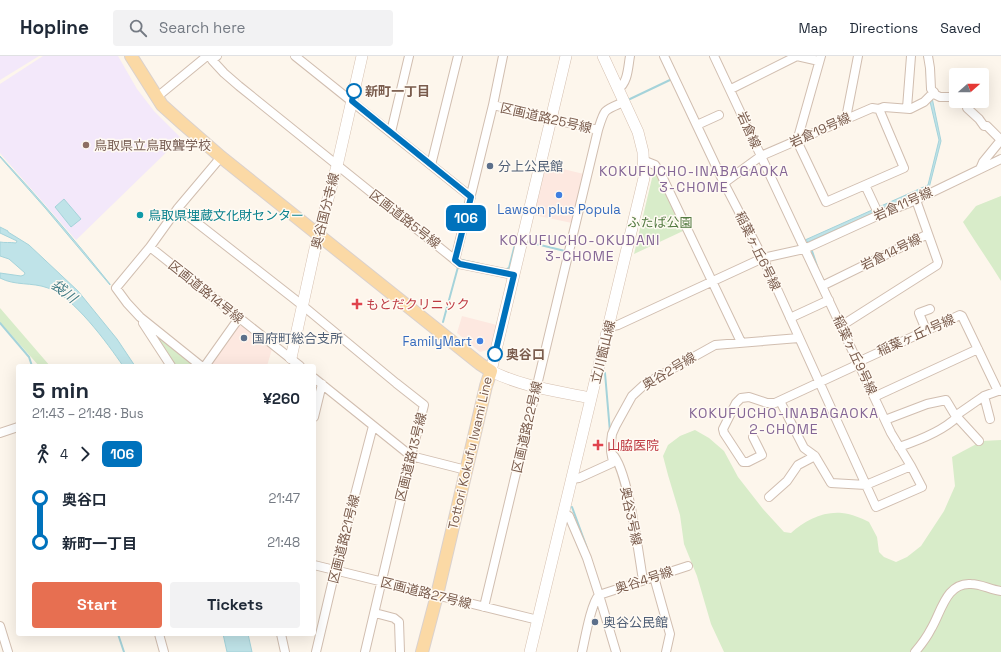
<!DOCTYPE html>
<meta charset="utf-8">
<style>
:root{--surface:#fff;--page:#f2f2f3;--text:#1f2937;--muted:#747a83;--line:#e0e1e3;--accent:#e76f51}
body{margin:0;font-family:"Space Grotesk","Noto Sans JP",sans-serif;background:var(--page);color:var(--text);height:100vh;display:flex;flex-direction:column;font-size:15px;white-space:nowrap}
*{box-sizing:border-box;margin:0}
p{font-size:13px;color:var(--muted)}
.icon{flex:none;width:22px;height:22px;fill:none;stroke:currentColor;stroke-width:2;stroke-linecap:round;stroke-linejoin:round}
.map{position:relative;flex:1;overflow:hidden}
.panel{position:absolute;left:16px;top:308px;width:300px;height:272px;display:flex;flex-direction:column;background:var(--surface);border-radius:4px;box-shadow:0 4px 16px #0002}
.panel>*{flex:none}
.badge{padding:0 8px;border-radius:6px;font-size:14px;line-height:26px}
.needle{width:26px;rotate:69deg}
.buttons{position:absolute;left:949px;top:12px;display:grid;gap:8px}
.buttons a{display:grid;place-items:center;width:40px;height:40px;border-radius:4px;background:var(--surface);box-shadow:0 4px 16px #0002;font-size:20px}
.map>.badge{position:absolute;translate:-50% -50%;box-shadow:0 0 0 2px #fff}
.legs{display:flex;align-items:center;gap:6px;height:44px;padding:0 16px;font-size:13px}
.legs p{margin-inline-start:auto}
.headline{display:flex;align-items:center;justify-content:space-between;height:68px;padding:0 16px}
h1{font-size:22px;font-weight:700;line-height:30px}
.primary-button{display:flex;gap:8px;margin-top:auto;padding:8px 16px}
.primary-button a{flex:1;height:46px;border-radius:4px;background:var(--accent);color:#fff;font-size:16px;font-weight:700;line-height:46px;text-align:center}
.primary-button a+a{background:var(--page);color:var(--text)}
ul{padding:0 16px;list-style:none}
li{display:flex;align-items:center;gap:14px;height:44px;font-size:15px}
li i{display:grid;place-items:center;width:6px;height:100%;margin:0 5px;background:currentColor}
li i::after{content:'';width:10px;height:10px;margin:-5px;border:3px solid;border-radius:50%;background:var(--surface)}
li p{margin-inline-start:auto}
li:first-child i{background:linear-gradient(#0000 50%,currentColor 0)}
li:last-child i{background:linear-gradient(currentColor 50%,#0000 0)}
header{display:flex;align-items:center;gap:24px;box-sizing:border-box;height:56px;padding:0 20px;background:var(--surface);border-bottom:1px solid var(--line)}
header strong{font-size:19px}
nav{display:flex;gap:22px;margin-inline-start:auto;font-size:14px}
.search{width:280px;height:36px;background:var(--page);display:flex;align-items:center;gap:10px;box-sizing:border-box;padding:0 14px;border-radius:4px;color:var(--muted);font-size:15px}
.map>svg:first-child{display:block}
.commercial{fill:#fde8e0}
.education{fill:#f3e8fa}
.green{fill:#d8ecc9}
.water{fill:#bfe3e8;stroke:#a5d3da}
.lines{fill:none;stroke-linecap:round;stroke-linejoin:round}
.stream{stroke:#a5d3da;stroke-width:2}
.street-casing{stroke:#d1beb0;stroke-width:10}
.secondary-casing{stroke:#d6c0b0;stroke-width:12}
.primary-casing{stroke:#dad1cd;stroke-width:14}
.street{stroke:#fff;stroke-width:8}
.secondary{stroke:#fff;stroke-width:11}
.primary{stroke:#fbd9a5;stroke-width:12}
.line-1-casing{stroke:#fff;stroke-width:9}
.line-1{stroke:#0072bc;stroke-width:6}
.stop-1-dot{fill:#fff;stroke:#0072bc;stroke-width:2}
.education-dot{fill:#8d6e63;stroke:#fffaf3;stroke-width:1.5}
.service-dot{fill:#5c6f8a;stroke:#fffaf3;stroke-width:1.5}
.shop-dot{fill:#3f7fe0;stroke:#fffaf3;stroke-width:1.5}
.culture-dot{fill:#0f9aa8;stroke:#fffaf3;stroke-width:1.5}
.health-dot{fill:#e0444e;stroke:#fffaf3;stroke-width:1.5}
.labels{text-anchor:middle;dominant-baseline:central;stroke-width:3;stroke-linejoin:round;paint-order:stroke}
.stop-label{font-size:13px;font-weight:bold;fill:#7a5c4d;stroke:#fffaf3;text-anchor:start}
.street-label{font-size:13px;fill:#7a5c4d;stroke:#fffaf3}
.education-label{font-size:13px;fill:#785e54;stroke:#fffaf3;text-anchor:start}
.service-label{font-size:13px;fill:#4e5e75;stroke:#fffaf3;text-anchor:start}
.shop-label{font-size:13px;fill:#366cbe;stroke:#fffaf3}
.culture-label{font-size:13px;fill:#0d838f;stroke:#fffaf3;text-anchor:start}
.park-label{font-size:13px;fill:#537a41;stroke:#fffaf3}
.health-label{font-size:13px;fill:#be3a42;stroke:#fffaf3;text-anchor:start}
.neighbourhood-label{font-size:14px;letter-spacing:1px;fill:#846695;stroke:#fffaf3}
.water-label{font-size:14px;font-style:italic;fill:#437c86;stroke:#fffaf3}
</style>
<header>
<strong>Hopline</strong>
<div class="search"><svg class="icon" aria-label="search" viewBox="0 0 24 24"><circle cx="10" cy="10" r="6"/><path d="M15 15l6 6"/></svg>Search here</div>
<nav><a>Map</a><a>Directions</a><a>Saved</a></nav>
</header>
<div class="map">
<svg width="1001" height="596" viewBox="0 0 1001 596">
<rect width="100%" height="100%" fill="#fdf6ec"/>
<path class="commercial" d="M546,109L584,118L572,167L534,159Z
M462,260L497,269L491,293L480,296L457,277Z
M238,270H244L272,293L267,310H208Z"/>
<path class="education" d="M0,0H39L0,24Z
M43,0H118L137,33L154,55L181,82L76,184L0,97V28Z"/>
<path class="green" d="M656,117L683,175L634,198L653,118Z
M1001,140V225C989,205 975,186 963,166L976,150Z
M0,252L50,310H39L0,266Z
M157,279L196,310H173L155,280Z
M695,374L709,382L724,395L738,421L763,453L784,476L791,477C804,465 823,455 842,457C852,458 861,462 869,466L877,481L879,496L884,501L896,506L907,501L921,490L944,455L955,430L952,401L982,385L1001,384V596H724L711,568L697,520L684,488L680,459L668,419L663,400L668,389L680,380Z"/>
<path class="water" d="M924,0H926L929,27L941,85L929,132L808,186L805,184L928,129L939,84L927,33L926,10Z
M0,100C38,141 75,184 110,228V229L46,153L0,101Z
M64,143L81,163L71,171L55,151Z
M0,171L8,175V176L29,189L78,235L117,283L135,310H123C108,288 73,240 48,232C32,226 15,230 0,222V217L21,220L24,219L25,217L9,203L0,200V186C5,187 10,186 16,187L17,185L0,177Z
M223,578H248L252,596H227Z"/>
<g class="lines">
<path class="stream" d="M630,43L672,23
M528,186L565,195
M812,195L818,213
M462,204L480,208
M505,214L509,212L516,184
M443,266L458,211
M0,267L29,301L32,310
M605,317L610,376
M572,451L587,492
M118,578L124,596"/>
<g class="street-casing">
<path id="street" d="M217,0L212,4L224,17L239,30L455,204L493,49L503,0
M295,0L471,141
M664,0L724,127L763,202L866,429L911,410L891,377L714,0
M797,0L819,5
M821,0L797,85L826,146L865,129
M928,0L930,12L931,33L936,39L940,41H956
M618,33C628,27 628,11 630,0
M731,33L797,0
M157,41L207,0
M967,45V52L979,63L984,70H987L1001,84L983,106L980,113
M493,49L598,74
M907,52L911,0
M846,62L858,0
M697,69L719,59
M391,76L409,0
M645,105L655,109L660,116L741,286
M431,109L458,0
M724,127L761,100L872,52L879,53
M178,152L302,249L396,327L424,349L411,400L365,596
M879,159L865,129L904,112L879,53L884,51L910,53L924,46L934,36
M150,191L300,310
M455,204L460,208L514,219
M822,230L928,178
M790,262L829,244
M143,267L171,310
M841,270L937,209L938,206L916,144
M609,271L618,269L763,202L804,193L811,190L879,159L916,144L1001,103
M926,274L919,257L930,253
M858,306L960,259L962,260L998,335H1001
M201,310L140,261L127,247L116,232L150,191L178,152L221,101
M205,310L239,262
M314,322L411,400L466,414
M874,341L978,293
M780,345L804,392L815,400L831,427L866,429L876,451L922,431L911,410
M314,361L322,328
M990,363L984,340L998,335
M885,364L927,348L946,344L955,359L957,361C944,374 917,385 899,391
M0,377L18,371
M753,381L762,399L748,406H743L724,377L723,373L736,347L741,342L749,341L767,347H775L859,308
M979,385L957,361L958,358L984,340
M612,398C628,411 639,501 643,524
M572,423L579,422L612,407L613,406L611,395V386L612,378L616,369L632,340L645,328L715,289L799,282
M769,441L787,425L798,409L815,400
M563,457L569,460L587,502L599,539C591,547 585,583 582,596
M314,509L538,564
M654,521L670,578L666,596
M484,551L598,74C605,52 603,55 624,46
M375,557L394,562L399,566L400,596
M0,570L8,596
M159,578L164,596
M281,578L285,596
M316,596L335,515L373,370
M616,596L599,539L688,510
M915,596C921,589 927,581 931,573C941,557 946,526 971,528C981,528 991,534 1001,535"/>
</g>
<g class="secondary-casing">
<path id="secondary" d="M566,0L491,315C522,331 557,335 591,342
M291,302L318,179L337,110L362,0
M530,596L644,122L643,96L638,76L603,0"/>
</g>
<g class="primary-casing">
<path id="primary" d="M131,0L162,49L182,67L221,101L480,308L491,315L486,330L437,539L422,596"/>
</g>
<use href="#street" class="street"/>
<use href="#secondary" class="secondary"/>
<use href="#primary" class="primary"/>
</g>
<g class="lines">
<g class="line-1-casing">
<path id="line-1" d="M354,35L352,45L471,141L455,204L460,208L514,219L495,298"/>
</g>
<use href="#line-1" class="line-1"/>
</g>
<g class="stop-1-dot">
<circle cx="354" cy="35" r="7"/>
<circle cx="495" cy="298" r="7"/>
</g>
<circle class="education-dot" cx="86" cy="89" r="4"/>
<g class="service-dot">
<circle cx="490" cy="110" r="4"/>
<circle cx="244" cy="282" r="4"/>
<circle cx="595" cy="566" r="4"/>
</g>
<g class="shop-dot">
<circle cx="559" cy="139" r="4"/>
<circle cx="480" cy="285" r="4"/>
</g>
<circle class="culture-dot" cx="140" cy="159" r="4"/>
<g class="health-dot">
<path d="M355 242h4v4h4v4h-4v4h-4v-4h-4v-4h4z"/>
<path d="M596 383h4v4h4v4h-4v4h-4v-4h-4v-4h4z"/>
</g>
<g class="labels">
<g class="stop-label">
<text x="365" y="35">新町一丁目</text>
<text x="506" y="298">奥谷口</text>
</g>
<g class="street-label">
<text transform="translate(546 62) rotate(13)">区画道路25号線</text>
<text transform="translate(749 74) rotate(66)">岩倉線</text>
<text transform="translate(820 74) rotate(-24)">岩倉19号線</text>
<text transform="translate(903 148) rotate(-24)">岩倉11号線</text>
<text transform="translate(325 155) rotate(-76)">奥谷国分寺線</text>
<text transform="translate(405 163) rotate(38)">区画道路5号線</text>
<text transform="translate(758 195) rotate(64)">稲葉ヶ丘6号線</text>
<text transform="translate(891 196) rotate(-26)">岩倉14号線</text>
<text transform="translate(206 236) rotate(39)">区画道路14号線</text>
<text transform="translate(916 279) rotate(-24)">稲葉ヶ丘1号線</text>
<text transform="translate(603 296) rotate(-76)">立川甑山線</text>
<text transform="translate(855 299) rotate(65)">稲葉ヶ丘9号線</text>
<text transform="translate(669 315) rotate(-31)">奥谷2号線</text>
<text transform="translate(527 371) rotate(-77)">区画道路22号線</text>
<text transform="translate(470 397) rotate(-77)">Tottori Kokufu Iwami Line</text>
<text transform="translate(411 401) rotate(-76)">区画道路13号線</text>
<text transform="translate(631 460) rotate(78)">奥谷3号線</text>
<text transform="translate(344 483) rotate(-76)">区画道路21号線</text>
<text transform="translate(644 524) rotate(-18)">奥谷4号線</text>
<text transform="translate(426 537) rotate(14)">区画道路27号線</text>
</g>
<g class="education-label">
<text x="94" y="89">鳥取県立鳥取聾学校</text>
</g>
<g class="service-label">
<text x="498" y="110">分上公民館</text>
<text x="252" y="282">国府町総合支所</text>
<text x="603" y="566">奥谷公民館</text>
</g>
<g class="shop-label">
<text x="559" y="153">Lawson plus Popula</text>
<text x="472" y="285" text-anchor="end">FamilyMart</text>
</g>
<g class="culture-label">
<text x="148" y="159">鳥取県埋蔵文化財センター</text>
</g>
<g class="park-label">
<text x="660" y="166">ふたば公園</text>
</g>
<g class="health-label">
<text x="366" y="248">もとだクリニック</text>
<text x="607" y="389">山脇医院</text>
</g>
<g class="neighbourhood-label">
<text x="694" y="115">KOKUFUCHO-INABAGAOKA<tspan x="694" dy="16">3-CHOME</tspan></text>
<text x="580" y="184">KOKUFUCHO-OKUDANI<tspan x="580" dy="16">3-CHOME</tspan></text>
<text x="784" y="357">KOKUFUCHO-INABAGAOKA<tspan x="784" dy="16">2-CHOME</tspan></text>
</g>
<g class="water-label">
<text transform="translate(64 235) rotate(38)">袋川</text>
</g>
</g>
</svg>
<div class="buttons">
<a><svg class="needle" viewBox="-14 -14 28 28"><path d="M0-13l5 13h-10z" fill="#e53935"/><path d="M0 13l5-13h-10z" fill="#747a83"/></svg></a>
</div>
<b class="badge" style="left:466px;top:162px;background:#0072bc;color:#fff">106</b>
<section class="panel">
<div class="headline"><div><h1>5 min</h1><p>21:43 – 21:48 · Bus</p></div><b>¥260</b></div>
<div class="legs"><svg class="icon" aria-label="walk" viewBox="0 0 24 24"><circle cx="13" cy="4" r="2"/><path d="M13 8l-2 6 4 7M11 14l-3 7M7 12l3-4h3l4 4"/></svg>4<svg class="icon" aria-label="forward" viewBox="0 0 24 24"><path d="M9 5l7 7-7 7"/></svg><b class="badge" style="background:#0072bc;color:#fff">106</b></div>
<ul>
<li><i style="color:#0072bc"></i><b>奥谷口</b><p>21:47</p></li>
<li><i style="color:#0072bc"></i><b>新町一丁目</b><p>21:48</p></li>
</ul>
<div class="primary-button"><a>Start</a><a>Tickets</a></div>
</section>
</div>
